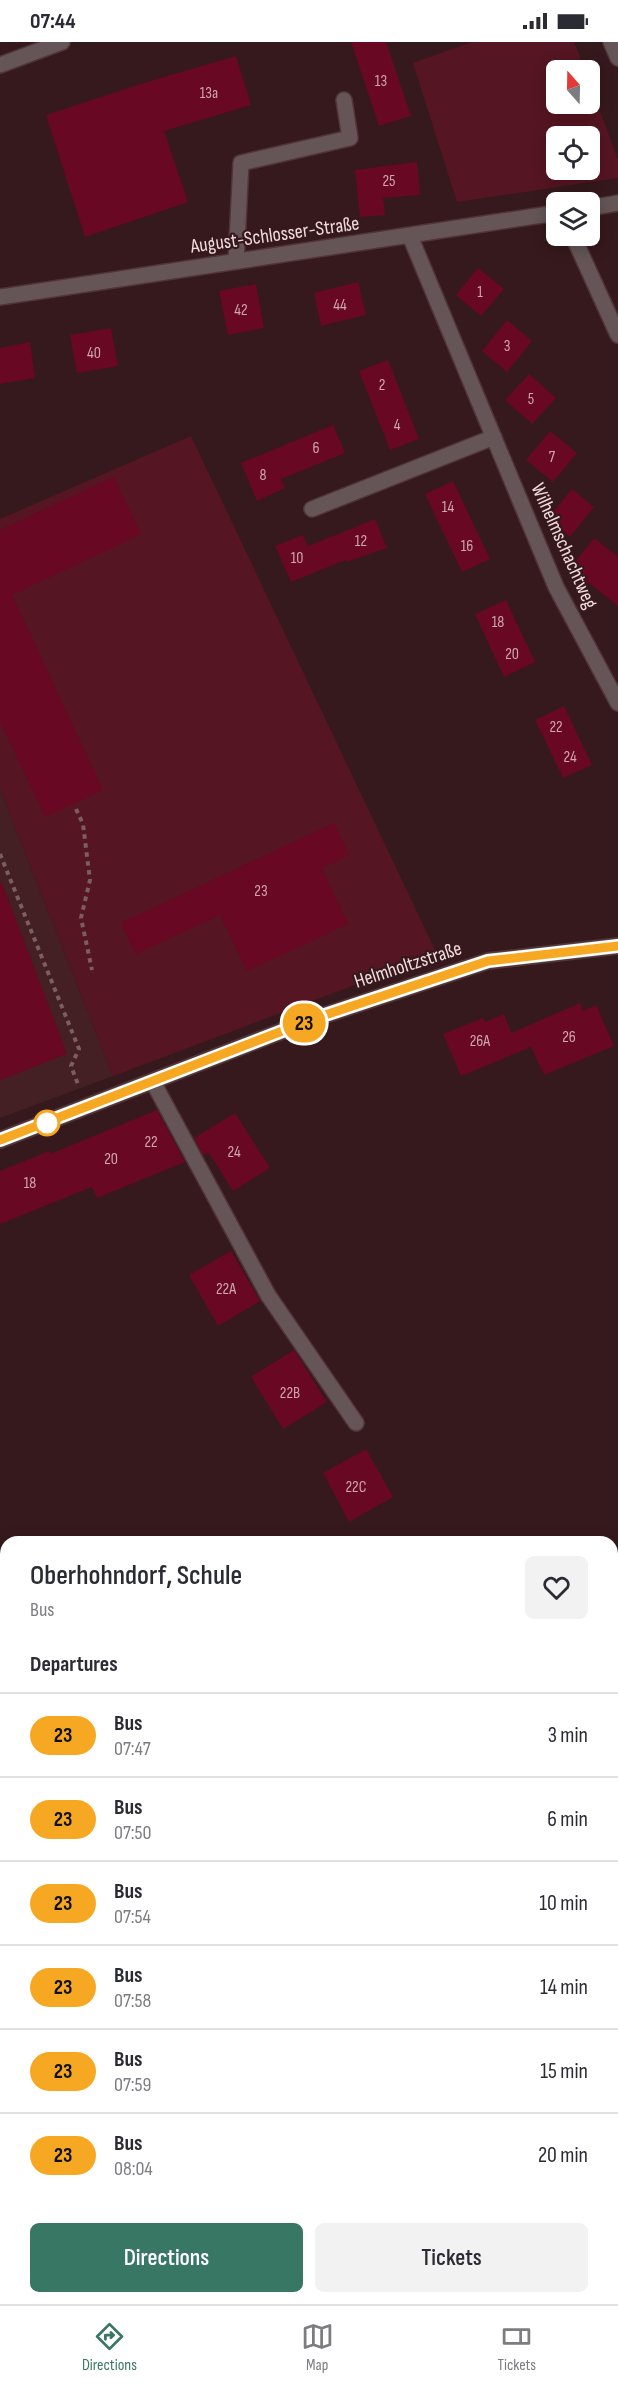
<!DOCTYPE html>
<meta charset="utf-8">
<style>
:root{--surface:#fff;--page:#f2f2f3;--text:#2b2b33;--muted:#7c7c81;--line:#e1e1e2;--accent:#387763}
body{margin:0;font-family:"Sofia Sans Condensed",sans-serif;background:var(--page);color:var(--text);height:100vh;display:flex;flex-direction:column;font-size:22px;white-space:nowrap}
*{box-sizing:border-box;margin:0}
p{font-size:20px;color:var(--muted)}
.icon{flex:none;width:33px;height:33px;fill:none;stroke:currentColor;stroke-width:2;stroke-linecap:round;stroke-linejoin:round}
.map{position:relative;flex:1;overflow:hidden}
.side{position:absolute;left:0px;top:1494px;width:618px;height:768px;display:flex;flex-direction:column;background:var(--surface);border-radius:18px 18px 0 0;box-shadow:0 3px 15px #0003}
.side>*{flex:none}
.badge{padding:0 12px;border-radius:20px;font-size:21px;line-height:39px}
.needle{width:39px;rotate:340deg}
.fabs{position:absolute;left:546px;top:18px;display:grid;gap:12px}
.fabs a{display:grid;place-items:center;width:54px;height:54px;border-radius:9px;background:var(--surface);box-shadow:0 3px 15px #0003;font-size:30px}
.map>.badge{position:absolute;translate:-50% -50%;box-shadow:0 0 0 3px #fff}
h2{padding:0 30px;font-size:22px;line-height:54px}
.round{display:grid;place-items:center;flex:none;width:63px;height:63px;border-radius:9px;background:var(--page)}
.headline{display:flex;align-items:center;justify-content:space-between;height:102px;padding:0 30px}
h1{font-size:28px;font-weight:600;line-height:45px}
.primary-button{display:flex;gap:12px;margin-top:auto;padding:12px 30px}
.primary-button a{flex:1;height:69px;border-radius:9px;background:var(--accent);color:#fff;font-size:24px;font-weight:600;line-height:69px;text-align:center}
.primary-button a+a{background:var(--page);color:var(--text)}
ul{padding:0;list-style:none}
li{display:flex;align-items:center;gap:18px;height:84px;padding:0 30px;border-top:2px solid var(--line)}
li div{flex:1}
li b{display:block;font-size:22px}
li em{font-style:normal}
li .badge{min-width:66px;font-weight:700;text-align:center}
.status{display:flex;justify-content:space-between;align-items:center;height:42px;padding:0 30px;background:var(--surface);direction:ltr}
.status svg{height:16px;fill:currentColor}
.menu{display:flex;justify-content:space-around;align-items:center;height:84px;border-top:2px solid var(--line);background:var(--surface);font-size:16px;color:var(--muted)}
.menu a{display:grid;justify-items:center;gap:3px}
.menu .selected{color:var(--accent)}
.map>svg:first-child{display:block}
.built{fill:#441f24}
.green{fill:#561522;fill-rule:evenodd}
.building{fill:#680823}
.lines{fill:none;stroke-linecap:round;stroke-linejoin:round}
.minor-casing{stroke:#503437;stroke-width:18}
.path{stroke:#795f62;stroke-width:4;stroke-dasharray:4.5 4.5;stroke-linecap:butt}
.minor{stroke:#655556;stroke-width:15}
.line-casing{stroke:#fff;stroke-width:14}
.line{stroke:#f7a823;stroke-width:9}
.stop-dot{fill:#fff;stroke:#f7a823;stroke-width:3}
.labels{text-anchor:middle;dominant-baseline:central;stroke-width:4.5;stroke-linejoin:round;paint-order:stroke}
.number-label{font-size:16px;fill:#cfa7ae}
.street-label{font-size:20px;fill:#f1dcdd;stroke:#36191c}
</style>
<div class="status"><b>07:44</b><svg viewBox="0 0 49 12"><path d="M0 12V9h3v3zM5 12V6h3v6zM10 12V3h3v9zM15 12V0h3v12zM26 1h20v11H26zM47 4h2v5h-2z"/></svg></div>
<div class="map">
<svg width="618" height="2262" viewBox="0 0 618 2262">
<rect width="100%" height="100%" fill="#36191c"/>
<path class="built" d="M0,747L113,1034L0,1076Z"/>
<path class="green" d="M472,0H574L585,28H556V62H590V42L618,118V136L457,160L413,21ZM590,94V128H556V94Z
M191,394L437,912L113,1034L0,747V477Z
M213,2256H301L307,2262H221Z"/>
<path class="building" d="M351,0H386L411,74L379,84Z
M236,14L251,63L164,89L188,160L85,195L46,73L147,40Z
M417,120L420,153L383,156L385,173L360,175L355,128Z
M478,226L504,247L481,274L456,253Z
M358,240L366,273L321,284L314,251Z
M256,242L264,286L228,293L219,249Z
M507,278L532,299L507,330L482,309Z
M111,286L118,324L77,331L70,293Z
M30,300L35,336L0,342V306Z
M388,318L419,397L390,408L359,329Z
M529,332L556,356L532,382L505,358Z
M333,383L345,411L281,437L285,446L257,459L241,421Z
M550,389L577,411L553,440L526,418Z
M114,435L141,492L12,553L103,748L45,775L0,679V488Z
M453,439L490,517L462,530L425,452Z
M572,447L594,465L570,495L548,476Z
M375,477L387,506L346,520L345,518L291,540L275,504L303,493L308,504Z
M594,496L618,515V564L570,526Z
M506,558L535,620L504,635L475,572Z
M564,664L592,723L563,736L535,678Z
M334,781L349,813L322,826L348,882L247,929L220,873L136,912L121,881Z
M0,841H2L67,1012L0,1038Z
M580,961L583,969L596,963L614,1004L544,1033L531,1005L461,1034L443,992L483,976L485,980L504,972L511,991Z
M157,1068L185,1120L97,1156L92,1145L0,1182V1129L49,1109L50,1112Z
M235,1071L270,1126L233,1149L209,1111L203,1113L194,1096Z
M231,1209L260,1259L218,1284L189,1233Z
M294,1308L327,1360L283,1387L251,1335Z
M366,1407L393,1455L349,1480L323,1431Z"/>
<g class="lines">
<g class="minor-casing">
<path id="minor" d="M611,0L618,16
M0,23L62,0
M590,166L618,161
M410,194L556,545L618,661
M573,194L618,293
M236,219L241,121L350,96L344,58
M0,255L556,171
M312,467L494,395
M153,1040L268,1253L356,1381
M0,1098L316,976L488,919L618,904
M0,1945L6,1954
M0,2113L6,2112
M284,2256L291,2262"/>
</g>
<path class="path" d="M76,767L83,782L90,838L81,876L92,928
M0,812L79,1007L71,1024L79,1045"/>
<use href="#minor" class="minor"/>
</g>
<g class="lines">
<g class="line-casing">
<path id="line" d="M0,1098L316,976L488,919L618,904"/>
</g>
<use href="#line" class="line"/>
</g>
<circle class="stop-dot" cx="47" cy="1081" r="12"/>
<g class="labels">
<g class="number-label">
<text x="381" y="39">13</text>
<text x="209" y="51">13a</text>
<text x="389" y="139">25</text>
<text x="480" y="250">1</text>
<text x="340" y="263">44</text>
<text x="241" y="268">42</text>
<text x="507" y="304">3</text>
<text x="94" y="311">40</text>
<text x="382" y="343">2</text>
<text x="531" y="357">5</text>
<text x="397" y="383">4</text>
<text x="316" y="406">6</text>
<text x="552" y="415">7</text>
<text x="263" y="433">8</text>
<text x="448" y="465">14</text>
<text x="361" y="499">12</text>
<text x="467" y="504">16</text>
<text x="297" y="516">10</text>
<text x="498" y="580">18</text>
<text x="512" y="612">20</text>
<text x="556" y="685">22</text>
<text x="570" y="715">24</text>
<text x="261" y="849">23</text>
<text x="569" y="995">26</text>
<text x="480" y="999">26A</text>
<text x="151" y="1100">22</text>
<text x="234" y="1110">24</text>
<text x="111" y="1117">20</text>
<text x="30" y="1141">18</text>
<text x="226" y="1247">22A</text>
<text x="290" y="1351">22B</text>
<text x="356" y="1445">22C</text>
</g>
<g class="street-label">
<text transform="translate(275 193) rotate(-8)">August-Schlosser-Straße</text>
<text transform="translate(564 504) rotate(66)">Wilhelmschachtweg</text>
<text transform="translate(408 923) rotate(-18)">Helmholtzstraße</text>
</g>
</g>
</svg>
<div class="fabs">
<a><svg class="needle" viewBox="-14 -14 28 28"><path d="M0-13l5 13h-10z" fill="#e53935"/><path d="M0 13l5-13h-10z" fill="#7c7c81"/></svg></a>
<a><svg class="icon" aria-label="locate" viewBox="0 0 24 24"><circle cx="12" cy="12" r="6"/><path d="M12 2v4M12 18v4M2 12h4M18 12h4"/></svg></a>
<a><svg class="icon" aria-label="layers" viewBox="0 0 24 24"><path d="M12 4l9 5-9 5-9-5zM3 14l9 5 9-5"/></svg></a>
</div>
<b class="badge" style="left:304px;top:981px;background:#f7a823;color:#111">23</b>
<section class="side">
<div class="headline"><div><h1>Oberhohndorf, Schule</h1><p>Bus</p></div><a class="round"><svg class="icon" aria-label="heart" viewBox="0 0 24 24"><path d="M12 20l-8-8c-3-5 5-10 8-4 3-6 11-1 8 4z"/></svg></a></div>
<h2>Departures</h2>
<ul>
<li><span class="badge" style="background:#f7a823;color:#111">23</span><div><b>Bus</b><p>07:47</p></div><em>3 min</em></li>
<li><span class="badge" style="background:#f7a823;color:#111">23</span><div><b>Bus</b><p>07:50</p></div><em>6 min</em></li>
<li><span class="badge" style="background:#f7a823;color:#111">23</span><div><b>Bus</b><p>07:54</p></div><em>10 min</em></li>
<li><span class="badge" style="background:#f7a823;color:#111">23</span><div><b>Bus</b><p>07:58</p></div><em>14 min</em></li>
<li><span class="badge" style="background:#f7a823;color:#111">23</span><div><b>Bus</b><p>07:59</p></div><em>15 min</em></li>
<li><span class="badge" style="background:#f7a823;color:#111">23</span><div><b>Bus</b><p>08:04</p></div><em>20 min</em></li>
</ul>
<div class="primary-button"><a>Directions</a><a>Tickets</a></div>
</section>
</div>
<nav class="menu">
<a class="selected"><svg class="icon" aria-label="directions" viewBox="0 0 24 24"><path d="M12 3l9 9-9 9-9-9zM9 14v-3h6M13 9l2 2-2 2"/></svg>Directions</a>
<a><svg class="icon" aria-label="map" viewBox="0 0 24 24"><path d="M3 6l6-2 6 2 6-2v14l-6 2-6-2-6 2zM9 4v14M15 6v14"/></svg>Map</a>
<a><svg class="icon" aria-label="tickets" viewBox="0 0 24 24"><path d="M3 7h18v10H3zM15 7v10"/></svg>Tickets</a>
</nav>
